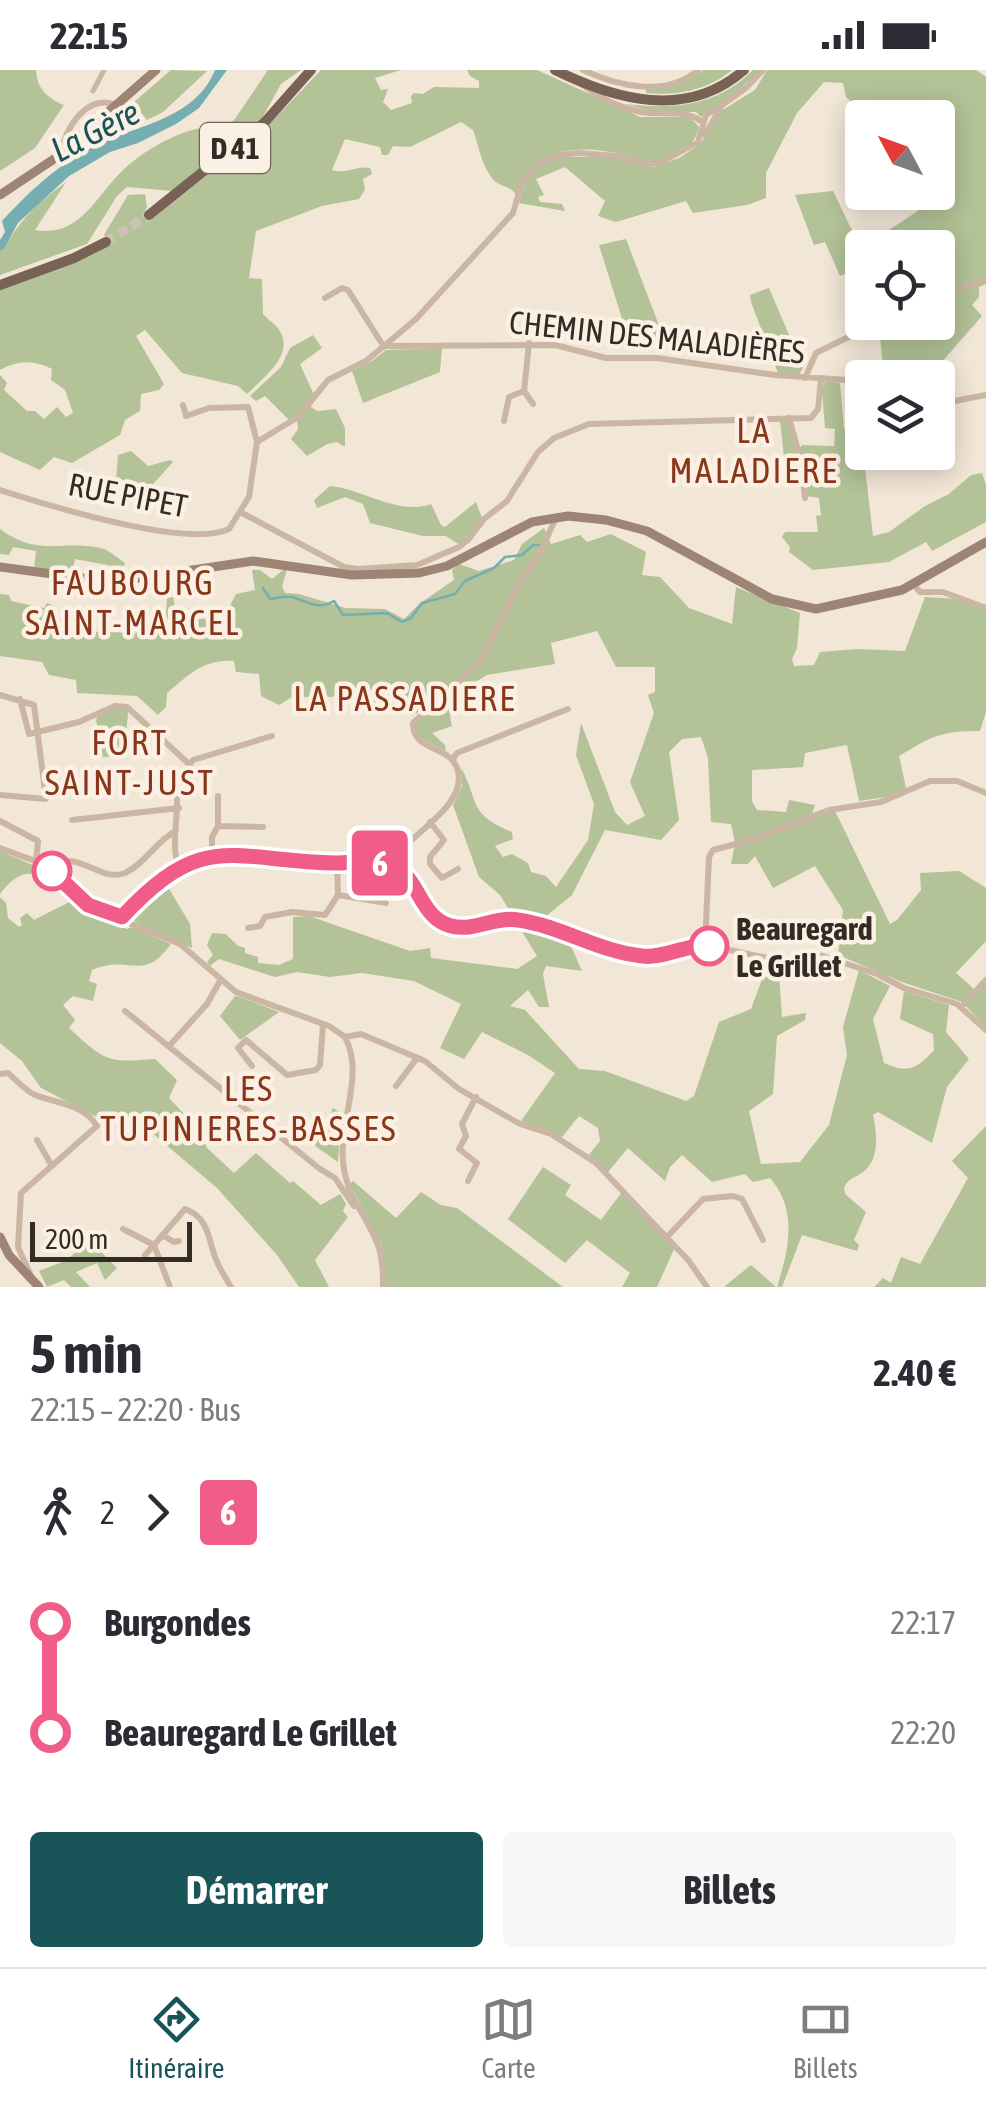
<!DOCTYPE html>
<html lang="fr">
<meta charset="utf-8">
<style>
:root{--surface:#fff;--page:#f7f7f7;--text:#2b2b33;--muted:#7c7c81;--line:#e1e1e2;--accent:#195459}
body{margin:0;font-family:"Asap Condensed",sans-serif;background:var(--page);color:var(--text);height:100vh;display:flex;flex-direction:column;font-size:38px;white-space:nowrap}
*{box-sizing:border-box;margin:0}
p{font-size:32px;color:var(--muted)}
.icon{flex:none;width:55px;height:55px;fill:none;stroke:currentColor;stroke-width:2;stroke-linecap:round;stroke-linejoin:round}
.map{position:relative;height:1217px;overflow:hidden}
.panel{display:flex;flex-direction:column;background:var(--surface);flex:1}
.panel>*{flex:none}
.badge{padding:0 20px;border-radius:8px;font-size:35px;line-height:65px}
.needle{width:65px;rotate:311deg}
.fabs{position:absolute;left:845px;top:30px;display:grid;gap:20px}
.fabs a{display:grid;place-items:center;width:110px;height:110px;border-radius:10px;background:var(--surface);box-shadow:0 5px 25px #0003;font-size:50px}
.scale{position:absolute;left:30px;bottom:25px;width:162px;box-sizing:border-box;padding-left:10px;border:5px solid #352b25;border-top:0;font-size:28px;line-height:35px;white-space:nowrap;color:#352b25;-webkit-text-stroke:8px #faf0e4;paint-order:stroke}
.map>.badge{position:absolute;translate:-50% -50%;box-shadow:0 0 0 5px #fff}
.legs{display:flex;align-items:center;gap:15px;height:110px;padding:0 30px;font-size:32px}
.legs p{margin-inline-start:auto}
.head{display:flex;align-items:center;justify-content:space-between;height:170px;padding:0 30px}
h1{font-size:55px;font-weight:700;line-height:75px}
.cta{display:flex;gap:20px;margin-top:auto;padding:20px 30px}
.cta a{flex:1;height:115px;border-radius:10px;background:var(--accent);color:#fff;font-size:40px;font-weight:700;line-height:115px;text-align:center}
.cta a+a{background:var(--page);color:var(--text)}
ul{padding:0 30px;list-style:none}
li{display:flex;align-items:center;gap:35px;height:110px;font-size:38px}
li i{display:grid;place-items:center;width:15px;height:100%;margin:0 12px;background:currentColor}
li i::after{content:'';width:25px;height:25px;margin:-12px;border:8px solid;border-radius:50%;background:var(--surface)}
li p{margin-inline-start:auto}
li:first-child i{background:linear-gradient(#0000 50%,currentColor 0)}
li:last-child i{background:linear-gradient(currentColor 50%,#0000 0)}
.status{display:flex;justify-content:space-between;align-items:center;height:70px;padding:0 50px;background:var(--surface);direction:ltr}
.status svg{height:28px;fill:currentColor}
.menu{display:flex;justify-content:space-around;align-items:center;height:140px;border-top:2px solid var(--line);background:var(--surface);font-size:28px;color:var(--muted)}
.menu a{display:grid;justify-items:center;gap:5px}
.menu .active{color:var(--accent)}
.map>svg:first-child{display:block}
.green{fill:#b3c297}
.water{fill:#75aeb1}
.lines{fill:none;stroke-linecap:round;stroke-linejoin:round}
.stream{stroke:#75aeb1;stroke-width:2.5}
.primary-tunnel{stroke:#ccc1b3;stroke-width:10;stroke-dasharray:10 5;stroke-linecap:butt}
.pedestrian{stroke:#cbb6a3;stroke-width:5}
.minor{stroke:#cbb6a3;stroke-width:6}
.secondary{stroke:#9e8474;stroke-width:9}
.primary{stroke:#786255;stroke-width:10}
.line-1-casing{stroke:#fff;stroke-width:22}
.line-1{stroke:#ef5d88;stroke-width:15}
.stop-1-dot{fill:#fff;stroke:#ef5d88;stroke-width:5}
.labels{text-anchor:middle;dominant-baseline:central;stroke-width:9;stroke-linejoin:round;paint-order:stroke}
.shield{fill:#faf0e4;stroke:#70665e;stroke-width:2.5}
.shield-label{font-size:30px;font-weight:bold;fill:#352b25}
.street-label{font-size:32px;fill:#352b25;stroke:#faf0e4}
.stop-label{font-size:32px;font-weight:bold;fill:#352b25;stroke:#faf0e4;text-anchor:start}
.water-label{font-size:35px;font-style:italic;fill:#195459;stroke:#faf0e4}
.neighbourhood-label{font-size:35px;letter-spacing:2.5px;fill:#89361a;stroke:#faf0e4}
</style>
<div class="status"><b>22:15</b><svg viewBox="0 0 49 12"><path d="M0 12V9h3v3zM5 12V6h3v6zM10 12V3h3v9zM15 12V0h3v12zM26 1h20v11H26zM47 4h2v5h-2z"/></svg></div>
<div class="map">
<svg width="986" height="1217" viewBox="0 0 986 1217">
<rect width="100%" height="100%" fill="#f2e6d7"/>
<path class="green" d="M0,0H36C37,19 47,28 64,35L35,78L0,101Z
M171,0L207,1L163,42L147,50L133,33Z
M268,0H301L281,14L261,50L173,121L127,117L117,126L87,174L0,205V181L4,179C20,149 39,132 66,112L35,160C79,167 93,131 120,103C143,79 193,51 226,57L235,49Z
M321,0H401L375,8L381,20L388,19L383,32L391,40L412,33L411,26L414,23L423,24L434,17L479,18V11L470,6L467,0H537L640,47H690L699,57C696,69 692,74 681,80C671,85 662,91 651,91C641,91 631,86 621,84C575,75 534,76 516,125C508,113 499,118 492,108C481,94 479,76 473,60L461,52L410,77L393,76L388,85H382L380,77L345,69L332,100C346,105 356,95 370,98L372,104L363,109L365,120L359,129L322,136L256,161L249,208L262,209L263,244C266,248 271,251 275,255C300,281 265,306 247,324L238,316L182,303L145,260L136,266L164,314L159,320L141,324L140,341L125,350L120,365L72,393L54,387L40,400L0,382V305L7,313L4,320L27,341H35L44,349L57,337L66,347L73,343L65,320L51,310L52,299C35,290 17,290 0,300V220L109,176L111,173L104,165L128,125L145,124L147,137L144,143L150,151L265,59Z
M703,0H732C708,20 677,26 646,23V19C668,16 686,15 703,0Z
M753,0H760L741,18L701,47L696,42L650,41L624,34C672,39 715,38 753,0Z
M767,0H976L986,7V214L979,217V227L972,235L982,246L933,302L884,307L879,256L886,253L938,252V178L864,176L918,141L900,123L938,122V48H862V79C853,64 852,55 860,39L846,27L843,13L824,12L797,43L766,103V128L747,135L693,143L686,131L616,152L598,146L605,131L565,97L536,109L544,125L538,127L540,132L562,134L565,141L519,133L526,109L539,96L560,87H609L653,97L679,88L700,74L721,41L755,20Z
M833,121L862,181V197L840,206L825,172L814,175L795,125Z
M626,169L665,271H629L599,175Z
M769,218L803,298L798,306L778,303L751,232L750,225Z
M313,265L322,278L300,294L314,325L300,343L289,350L265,326L256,331L250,326L281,297L290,278Z
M442,278L440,302L363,333L352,301L372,291L386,280Z
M825,311L840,313L844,359L861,363L873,466L889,462L925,436L949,424L971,405L982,403L986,415V452L932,481L926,472L889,492L813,500L789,482L790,477L782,467L785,462H818L816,446L821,445L819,428L806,426L799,379L802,375L834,376L835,359L825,358L822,320Z
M310,336L317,341L336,339L345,358V377L337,372L327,374L307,386L291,369L298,359L297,351Z
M780,350H787L798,389L800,413L787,415Z
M131,381L148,396L170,390L173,392L154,413L152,432H144L142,423L136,421L133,414L116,411L118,385Z
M330,416C362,419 399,446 431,434L441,455L445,457L476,432L482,448L460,475L446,466H423L370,453L363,434L345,427L317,438L314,430Z
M544,458L551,474L580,465L587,472L611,464L646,482L642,505L660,507L689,538L732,554L736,517L800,543L797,578L792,589L794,596L814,595L820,582L857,579L905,581L925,527L959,529L986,541V642L980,661C940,661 933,666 899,686L906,718L886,727L859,731L847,675L805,683L803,697L752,700V731L757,740L786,742L789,730L815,735L811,747L835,741L890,854L897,850L921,820L920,803L959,801L986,818V871L956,903L975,920L962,932L902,912L838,885L843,840L815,796L773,818L755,786L748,794H731L735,773L731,754L711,752L708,688L701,667L682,669L669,682L679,750L661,770L605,760L572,825L540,851L570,874L582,901L546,896L543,904L549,937H539L528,920L510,936L525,940L579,999L605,1001L686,1031L694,1026L719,952L751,939L764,904H779L782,947L806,943L805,950L777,966L773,1024L749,1041L761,1094L800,1092L829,1055L847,985L843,957L859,900L890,916L873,949L884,993C908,1004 917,999 934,980L933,964L900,949L904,921L949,935L946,962L969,989L947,1017L932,1073L878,1042L873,1045C877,1063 880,1089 863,1102C855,1108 850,1107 844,1117L845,1124L866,1142L854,1170L859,1175L857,1181L802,1165L782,1217H777C789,1179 798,1140 770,1108L753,1112L745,1104L712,1112L682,1085L670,1097L665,1111L628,1078L608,1102L588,1086L600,1071L598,1058L579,1046L562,1067L521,1051L555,1003L528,985L482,962L464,989L440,978L461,934L414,911L362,903L330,907L297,902L275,907L219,889L210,896L207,892L213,885L207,875L212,863L226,864L238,876L245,878V883L258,887V893L279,895L293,889V847L309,846L410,881L430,878L431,888L517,899L537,886L500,825L479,807L453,735L462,716L461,698C480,731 466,743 512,762L513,769L495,776L503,787L512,784L528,793L531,802L546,806L556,817L588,770L594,734L576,685L581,653L615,742L627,755L645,746L630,712L654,643L648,625L655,622V597H616L597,561L551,573L555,594L487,605L458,622L450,646L452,656L432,663L445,675L446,681L418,667L415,655L425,642L423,639L412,646L337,621L333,627H292L279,635L261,626L259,604L236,602L234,591C203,589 189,605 167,623L166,637L158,645L137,626L77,623L76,610L49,605L42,592L0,586V524L9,525L11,531L44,538L47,533L56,537L55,546L80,561L135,563L155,557L166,544L167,528L173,527L178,551L224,547L236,524L255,520L252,500H260L272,509L284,499L287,500L282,516L285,523L299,524L346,538L385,539L404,549L419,534L454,510L452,500L459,494L479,501L514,490L522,474Z
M0,459C40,489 65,468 104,479C111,482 119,489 125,493L123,498L75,489L72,505L34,499L36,481L13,477L9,485L0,484Z
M119,637L127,639L128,644L124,686L103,687L96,650L98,646Z
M0,781L40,798L38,804C20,801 10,811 0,824Z
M165,812L190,854L192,878L150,861L127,846Z
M0,827L6,833L8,848L19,857L22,855L20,848L27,843L34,850L75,829L85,837V842L127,859L132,857L171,874C142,914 130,883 92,900L89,911L97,914L93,931L73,926L63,935L75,950L69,958C105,991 106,993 155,989L177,1010L169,1028L198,1059L207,1078L234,1103L256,1083L290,1113L293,1111L321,1135L340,1124L346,1134L343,1141L348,1147L315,1190L329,1217H299L277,1185L217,1118L144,1056L109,1045L102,1050L41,1018L22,991L0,973Z
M986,913V957L965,935Z
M235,926L241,927L279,942L240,970L220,946Z
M333,1038L341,1043L338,1092L315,1076Z
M986,1056V1217H874L883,1208L891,1213L901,1187L920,1194L968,1108L952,1091Z
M543,1097L571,1115L565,1125L601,1150L622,1122L675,1177L657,1217H622L630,1203L587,1170L565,1193L508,1149Z
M353,1111L396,1148L421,1122L441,1135L457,1138L563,1217H386L382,1176L350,1114Z
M89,1170L117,1198L105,1210L97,1193L76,1202L90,1217H71L64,1210L47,1217L39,1201L67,1190Z
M751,1195L776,1217H724Z"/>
<path class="water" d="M215,0H227L199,38L176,54L138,73L110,82L69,106L18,153L4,179L0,181V170L5,162L2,151C29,122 57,95 93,77C135,55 195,50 215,0Z"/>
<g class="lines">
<path class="stream" d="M263,518L270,529C277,528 288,525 295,528C311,533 318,540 334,531L343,545L387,543L402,552L411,548L422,533L455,524L465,511L494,498L505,487L522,485L533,475H539"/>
<path class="primary-tunnel" d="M106,172L149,145"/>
<path class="pedestrian" d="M93,21L104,0"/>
<path class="minor" d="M583,0C617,16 667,28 698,0
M583,15C600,28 620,38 641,42C661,46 688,38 703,53
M705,65L722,35L746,18L763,0
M61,83C65,58 87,23 116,35
M938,226L986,209
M325,228L342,218L348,220L384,277
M529,273L524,321L533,334
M388,276L555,275L606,288H657L775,305L862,311
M805,308L816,283L879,252
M938,328L955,331L986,325
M183,335L186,346L209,338L248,337L257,372
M789,348L801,391L805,428
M504,351L509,327L524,321
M0,420C47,435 186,479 229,459L249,427L257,372L298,347L328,310L366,291L416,249L513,143L522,112L538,94L558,85L579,83L616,86L649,94L662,92L698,72L706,45L722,35
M242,443L344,497L357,499L417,495L459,477L468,470L484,449L507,431L538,382L554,368L589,354L811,348L818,339L821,310
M914,515L920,522H943L986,538
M0,625L34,635L46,729L0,725
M20,629L29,664L79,652L115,636L127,637L189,694
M453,689L457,683L568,639
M72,750L179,738
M0,751L38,771L36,793
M430,752L444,770L430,787V794L442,808L458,799
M218,756L263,757
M0,778L46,795L93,838L180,874L236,922L329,956L345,967C365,1004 339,1051 343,1091C346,1128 368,1146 379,1178C383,1190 383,1204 383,1217
M212,785V767L218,756V726
M337,793L338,825L386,833
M391,794C406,765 467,738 458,701C452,675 412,682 413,653L480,592L518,516L537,489L556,448
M46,795C82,779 99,813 125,803C145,794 157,770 176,761
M179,798C169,773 181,741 176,713L193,690L272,666
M122,847L167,807L191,792L221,783L337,793H385L399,799L429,842L448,855L467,859L514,849L646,887L705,875L782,891L810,885L823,886L877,904L904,918L957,934L986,960
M248,858L260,856L265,847L292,842L325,845L338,825
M705,875L709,787L713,780L751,770L829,740L881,732L930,711H957L986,723
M961,937L986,910
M125,941L320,1099L335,1108L354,1136
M345,967L361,964L425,991L459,1019L520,1054L551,1064L596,1093L689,1191L707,1217
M170,975L207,934L221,909
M252,996L238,978L246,970L287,1005L316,1000L320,995L323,954
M0,1004L8,1003C16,1010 24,1019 33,1024C55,1034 83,1033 97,1056L21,1123L18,1177L32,1208
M396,1016L417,988
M37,1070L52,1096
M468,1111L477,1093L459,1079L466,1066L462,1054L476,1027
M123,1159L154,1175L145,1185
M162,1165L174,1172L179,1171
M667,1167L703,1129L733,1126L742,1129L763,1170
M170,1217L154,1175L185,1139C208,1147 208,1167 215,1187C219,1198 225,1207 231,1217"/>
<path class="secondary" d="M0,125L57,87L156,0
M0,497L112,512L253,491L352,505L419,503L447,496L532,452L568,446L606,450L647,461L772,529L816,539L902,520L986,472
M0,1167L9,1185L39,1217"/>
<path class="primary" d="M555,0C616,30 687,50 744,0
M149,145L264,53L311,0
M0,215L74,188L106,172"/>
</g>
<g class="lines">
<g class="line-1-casing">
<path id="line-1" d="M52,801L88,835L122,847C205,758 231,791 336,793C354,793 380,787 396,797C420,812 421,848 451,856C475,862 495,846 518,850C561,856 600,882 642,886C663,889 686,874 709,876"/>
</g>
<use href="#line-1" class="line-1"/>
</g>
<g class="stop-1-dot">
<circle cx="52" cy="801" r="18"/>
<circle cx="709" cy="876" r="18"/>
</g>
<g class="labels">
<rect class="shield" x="200" y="53" width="70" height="50" rx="8"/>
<g class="shield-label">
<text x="235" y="78">D 41</text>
</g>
<g class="street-label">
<text transform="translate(657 267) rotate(6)">CHEMIN DES MALADIÈRES</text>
<text transform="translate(128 425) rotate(11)">RUE PIPET</text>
</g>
<g class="stop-label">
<text x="736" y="858">Beauregard<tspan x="736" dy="37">Le Grillet</tspan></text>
</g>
<g class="water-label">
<text transform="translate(95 60) rotate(-27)">La Gère</text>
</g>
<g class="neighbourhood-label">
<text x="754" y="360">LA<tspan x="754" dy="40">MALADIERE</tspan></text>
<text x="133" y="512">FAUBOURG<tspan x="133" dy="40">SAINT-MARCEL</tspan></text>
<text x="405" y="628">LA PASSADIERE</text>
<text x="130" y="672">FORT<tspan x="130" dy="40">SAINT-JUST</tspan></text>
<text x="249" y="1018">LES<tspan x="249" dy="40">TUPINIERES-BASSES</tspan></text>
</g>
</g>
</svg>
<div class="fabs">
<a><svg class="needle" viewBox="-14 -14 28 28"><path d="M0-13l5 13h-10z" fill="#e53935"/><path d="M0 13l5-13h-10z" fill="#7c7c81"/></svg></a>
<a><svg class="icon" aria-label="locate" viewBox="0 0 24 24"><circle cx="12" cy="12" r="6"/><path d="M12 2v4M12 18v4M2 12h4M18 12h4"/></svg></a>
<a><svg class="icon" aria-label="layers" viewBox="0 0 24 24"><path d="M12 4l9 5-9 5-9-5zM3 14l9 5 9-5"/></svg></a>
</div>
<div class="scale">200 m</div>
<b class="badge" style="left:380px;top:793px;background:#ef5d88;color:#fff">6</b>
</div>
<section class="panel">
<div class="head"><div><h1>5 min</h1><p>22:15 – 22:20 · Bus</p></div><b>2.40 €</b></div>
<div class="legs"><svg class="icon" aria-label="walk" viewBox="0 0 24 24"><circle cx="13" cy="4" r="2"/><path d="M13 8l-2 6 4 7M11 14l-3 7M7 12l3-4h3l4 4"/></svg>2<svg class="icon" aria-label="forward" viewBox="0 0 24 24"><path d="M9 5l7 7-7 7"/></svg><b class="badge" style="background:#ef5d88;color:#fff">6</b></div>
<ul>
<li><i style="color:#ef5d88"></i><b>Burgondes</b><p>22:17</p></li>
<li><i style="color:#ef5d88"></i><b>Beauregard Le Grillet</b><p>22:20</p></li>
</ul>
<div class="cta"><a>Démarrer</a><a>Billets</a></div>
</section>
<nav class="menu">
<a class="active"><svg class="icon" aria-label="directions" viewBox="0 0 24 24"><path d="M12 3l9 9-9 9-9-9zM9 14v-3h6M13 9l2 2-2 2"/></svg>Itinéraire</a>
<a><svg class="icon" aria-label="map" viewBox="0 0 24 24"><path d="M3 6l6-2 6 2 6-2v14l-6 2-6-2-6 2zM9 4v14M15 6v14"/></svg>Carte</a>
<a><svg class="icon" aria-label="tickets" viewBox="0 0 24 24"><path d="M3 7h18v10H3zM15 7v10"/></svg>Billets</a>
</nav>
